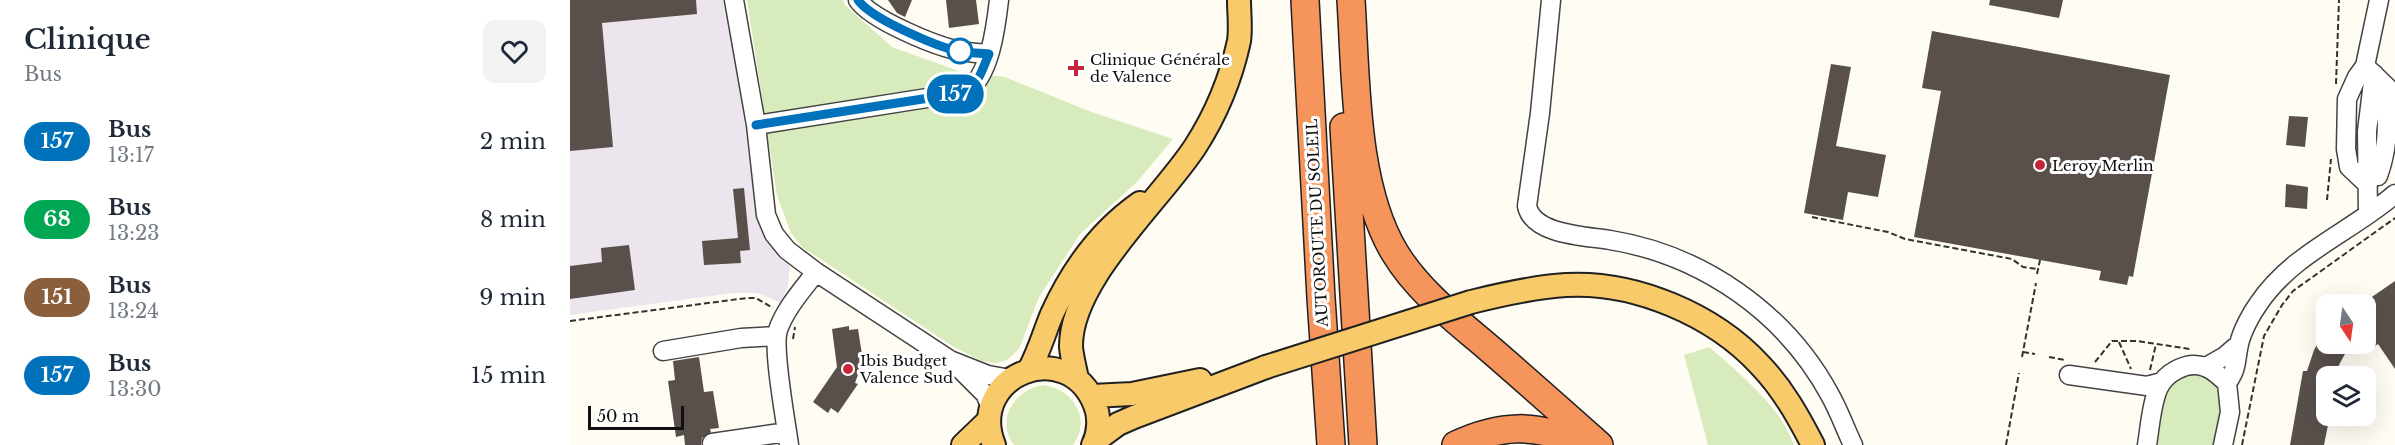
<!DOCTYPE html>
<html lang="fr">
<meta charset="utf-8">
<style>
:root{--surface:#fff;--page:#f2f2f3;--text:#1f2937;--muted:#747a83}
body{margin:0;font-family:"Libre Baskerville",serif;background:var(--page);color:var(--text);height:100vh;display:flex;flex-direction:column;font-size:22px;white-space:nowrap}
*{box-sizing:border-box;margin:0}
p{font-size:20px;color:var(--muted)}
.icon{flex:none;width:33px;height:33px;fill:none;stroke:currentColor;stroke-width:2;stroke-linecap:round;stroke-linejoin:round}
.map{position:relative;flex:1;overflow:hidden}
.details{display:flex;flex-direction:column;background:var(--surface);width:570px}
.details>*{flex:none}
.badge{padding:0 12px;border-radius:20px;font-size:21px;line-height:39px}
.needle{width:39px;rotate:167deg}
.tools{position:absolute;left:1746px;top:294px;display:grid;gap:12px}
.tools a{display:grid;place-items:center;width:60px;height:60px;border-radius:12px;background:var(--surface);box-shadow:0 6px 24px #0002;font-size:30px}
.scale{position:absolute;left:18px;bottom:15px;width:96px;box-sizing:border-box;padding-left:6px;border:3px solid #101010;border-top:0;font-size:16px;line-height:21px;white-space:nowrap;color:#101010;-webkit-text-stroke:4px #fff;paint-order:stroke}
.map>.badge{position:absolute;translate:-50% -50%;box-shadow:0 0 0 3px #fff}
.round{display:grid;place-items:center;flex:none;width:63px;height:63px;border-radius:12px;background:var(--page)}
.head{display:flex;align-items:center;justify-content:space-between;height:102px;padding:0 24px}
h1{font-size:28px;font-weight:600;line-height:45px}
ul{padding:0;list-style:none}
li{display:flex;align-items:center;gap:18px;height:78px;padding:0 24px}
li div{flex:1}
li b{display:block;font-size:22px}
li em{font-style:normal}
li .badge{min-width:66px;font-weight:700;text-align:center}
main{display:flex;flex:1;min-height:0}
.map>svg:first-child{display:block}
.industrial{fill:#ede5ee}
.green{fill:#d8ebbc}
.building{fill:#59504c}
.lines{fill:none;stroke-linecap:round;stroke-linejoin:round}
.minor-casing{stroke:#434343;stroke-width:21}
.major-casing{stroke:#212121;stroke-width:26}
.highway-casing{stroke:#212121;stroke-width:30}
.path{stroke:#323232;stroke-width:2;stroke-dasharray:6 3;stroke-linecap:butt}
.minor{stroke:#fff;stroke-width:18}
.major{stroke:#f9ca69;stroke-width:22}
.highway{stroke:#f5945b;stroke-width:27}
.major-bridge-casing{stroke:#212121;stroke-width:26;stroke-linecap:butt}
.major-bridge{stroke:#f9ca69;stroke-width:22}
.line-casing{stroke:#fff;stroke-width:14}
.line{stroke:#0072bc;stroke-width:9}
.stop-dot{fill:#fff;stroke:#0072bc;stroke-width:3}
.poi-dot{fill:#c3253a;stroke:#fff;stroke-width:2}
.labels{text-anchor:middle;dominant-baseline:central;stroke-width:6;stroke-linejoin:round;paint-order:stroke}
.poi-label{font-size:15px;fill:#101010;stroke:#fff;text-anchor:start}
.street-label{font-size:15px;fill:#101010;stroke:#fff}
</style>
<main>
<section class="details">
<div class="head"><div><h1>Clinique</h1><p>Bus</p></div><a class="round"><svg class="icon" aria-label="heart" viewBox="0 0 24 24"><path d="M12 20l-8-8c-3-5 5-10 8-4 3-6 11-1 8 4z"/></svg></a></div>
<ul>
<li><span class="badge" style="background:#0072bc;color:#fff">157</span><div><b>Bus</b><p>13:17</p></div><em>2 min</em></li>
<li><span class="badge" style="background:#00a651;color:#fff">68</span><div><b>Bus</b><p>13:23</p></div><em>8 min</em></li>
<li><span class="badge" style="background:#8b5e3c;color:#fff">151</span><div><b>Bus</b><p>13:24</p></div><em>9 min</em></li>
<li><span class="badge" style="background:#0072bc;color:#fff">157</span><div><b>Bus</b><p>13:30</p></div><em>15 min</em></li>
</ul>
</section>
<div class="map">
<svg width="1825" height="445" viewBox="0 0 1825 445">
<rect width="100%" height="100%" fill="#fffcf4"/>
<path class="industrial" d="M0,0H153L167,64L184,199L191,222L205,248L220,266L218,285L211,303L187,293H163L0,315Z"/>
<path class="green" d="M177,0H273L275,5L322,47L394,73L435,77L524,113L603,139L567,182L510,234L469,297L449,349L437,360L426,363L412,361L384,347L232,247L221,233L207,195Z
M1139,347C1171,375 1209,405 1224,445H1138L1114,355Z
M1630,373L1646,381L1653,396L1646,445H1585L1595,390L1615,374Z
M473,385C503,389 522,418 503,445H444C425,419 445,390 473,385Z"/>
<path class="building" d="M0,0H126L127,14L32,23L43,147L0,151Z
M318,0H342L335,17L327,13Z
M376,0H406L409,24L379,28Z
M1420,0H1493L1489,18L1419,5Z
M1362,31L1600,75L1563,277L1559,276L1557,285L1529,280L1531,271L1344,237L1371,91L1352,88Z
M1261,64L1281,67L1266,146L1316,155L1308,197L1278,192L1273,220L1234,213Z
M1719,116L1738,117L1735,147L1716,145Z
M1716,184L1738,187L1737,209L1715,207Z
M174,188L180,250L170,251L171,263L134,265L132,241L168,238L163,189Z
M59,245L65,290L0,299V266L32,262L31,248Z
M1825,281V369L1808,344L1805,346L1796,332V301Z
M279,326V330L288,329L293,361L285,383L288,384L268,413L261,408L258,413L243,402L267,367L262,329Z
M1756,329V344H1785L1776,352L1763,376H1756V419L1759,420L1754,445H1720L1733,371H1737L1744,350Z
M129,357L134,392L143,391L149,428L140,429L141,432L132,438L131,445H115L114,435L106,437L98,381L105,380L103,361Z"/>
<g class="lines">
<g class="minor-casing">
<path id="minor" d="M164,0L186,125L196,215L204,234L217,250L246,272L380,360L418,375L441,379
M288,0C302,20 367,47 391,51C400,53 410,53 419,54
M981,0L970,113L957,206C963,235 1016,236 1040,240C1132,255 1215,312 1260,395C1269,411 1275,428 1283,445
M1809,0L1795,66L1820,90L1825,106
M1795,66L1787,77L1777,99L1776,149L1779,167L1798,185
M186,125L395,92C420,78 426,26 429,0
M1808,176C1818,148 1820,122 1813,92
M1798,213L1797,131L1804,74
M93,351L171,338L207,336
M388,367L415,394L421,407
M1636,367L1655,356L1669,344
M1499,375L1577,386L1592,382
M1657,383C1668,367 1665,362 1669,344C1672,331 1681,314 1689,303C1723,253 1781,232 1825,194
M142,443L217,432
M219,445C216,422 202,348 208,330C215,309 233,289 246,272
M1577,445C1580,427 1581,406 1588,389C1595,373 1617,360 1635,367C1644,370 1650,377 1657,383L1660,412L1653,445"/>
</g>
<g class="major-casing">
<path id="major" d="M901,302C933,294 964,287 996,285C1065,281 1144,315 1190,365C1213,389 1228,416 1243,445
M459,370C469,352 474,333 482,314C502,270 530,231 570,203
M507,379C505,368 502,358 501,347C500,280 589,202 625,147C645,116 661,78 669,41C671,28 669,13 669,0
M522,396L562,394L630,380
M525,441L548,424L564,417L696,367
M393,445L419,420
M424,445C396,375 498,335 525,405C530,417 529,433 523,445"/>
</g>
<g class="highway-casing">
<path id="highway" d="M735,0L751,298L761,445
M781,0C786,77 784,186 825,253C848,291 886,320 920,349C957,381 993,413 1029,445
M774,127L793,445
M886,445C928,425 968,422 1010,445"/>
</g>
<path class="path" d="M1766,84L1769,0
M1757,200L1761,159
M1242,217L1318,232L1335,239L1442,259L1453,267L1468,269
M1467,274L1470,260
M0,321L177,298H186L203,308
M223,339L225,327
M1549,342L1561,369
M1453,352L1465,354
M1452,357L1466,283
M1479,357L1495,360
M1525,362L1542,341H1567L1620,349
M1580,370L1586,344
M1436,445L1449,373
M1672,445L1694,336L1712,305L1723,291L1825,218"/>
<use href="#minor" class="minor"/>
<use href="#major" class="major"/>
<use href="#highway" class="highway"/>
<g class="major-bridge-casing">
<path id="major-bridge" d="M696,367L901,302"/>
</g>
<use href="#major-bridge" class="major-bridge"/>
</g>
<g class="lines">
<g class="line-casing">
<path id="line" d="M186,125L385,94C409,89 410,74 419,54C410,53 400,53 391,52C368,47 301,19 288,0"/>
</g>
<use href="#line" class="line"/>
</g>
<circle class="stop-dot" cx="390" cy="51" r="12"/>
<g class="poi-dot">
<path d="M503 59h6v6h6v6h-6v6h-6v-6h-6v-6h6z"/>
<circle cx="1470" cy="165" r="6"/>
<circle cx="278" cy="369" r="6"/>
</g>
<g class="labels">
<g class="poi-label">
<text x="520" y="59">Clinique Générale<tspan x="520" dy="17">de Valence</tspan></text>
<text x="1482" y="165">Leroy Merlin</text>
<text x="290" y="360">Ibis Budget<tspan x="290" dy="17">Valence Sud</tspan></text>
</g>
<g class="street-label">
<text transform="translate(747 223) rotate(-93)">AUTOROUTE DU SOLEIL</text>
</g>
</g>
</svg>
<div class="tools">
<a><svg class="needle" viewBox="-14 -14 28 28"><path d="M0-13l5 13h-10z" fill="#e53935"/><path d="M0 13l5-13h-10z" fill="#747a83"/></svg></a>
<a><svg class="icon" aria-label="layers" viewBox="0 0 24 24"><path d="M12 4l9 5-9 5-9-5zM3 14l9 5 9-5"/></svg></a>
</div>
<div class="scale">50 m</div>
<b class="badge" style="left:385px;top:94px;background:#0072bc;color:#fff">157</b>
</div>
</main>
